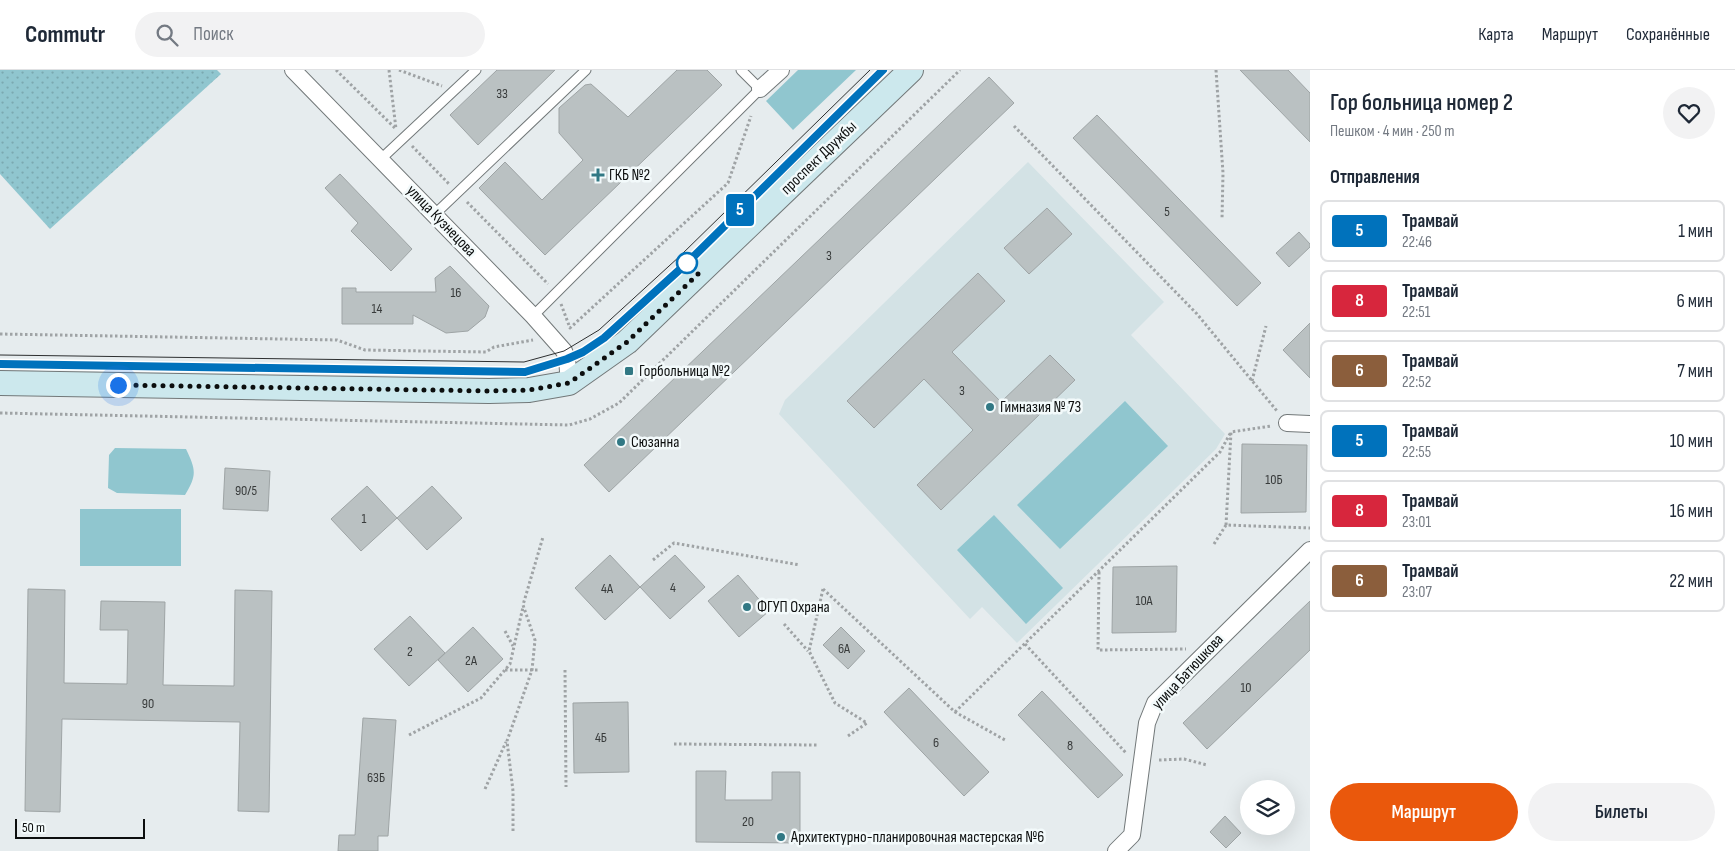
<!DOCTYPE html>
<html lang="ru">
<meta charset="utf-8">
<style>
:root{--surface:#fff;--page:#f2f2f3;--text:#1f2937;--muted:#747a83;--line:#e0e1e3;--accent:#ea580c}
body{margin:0;font-family:"Sofia Sans Condensed",sans-serif;background:var(--page);color:var(--text);height:100vh;display:flex;flex-direction:column;font-size:19px;white-space:nowrap}
*{box-sizing:border-box;margin:0}
p{font-size:16px;color:var(--muted)}
.icon{flex:none;width:28px;height:28px;fill:none;stroke:currentColor;stroke-width:2;stroke-linecap:round;stroke-linejoin:round}
.map{position:relative;flex:1;overflow:hidden}
.drawer{display:flex;flex-direction:column;background:var(--surface);width:425px}
.drawer>*{flex:none}
.badge{padding:0 10px;border-radius:4px;font-size:18px;line-height:32px}
.controls{position:absolute;left:1240px;top:710px;display:grid;gap:10px}
.controls a{display:grid;place-items:center;width:55px;height:55px;border-radius:50%;background:var(--surface);box-shadow:0 5px 20px #0002;font-size:25px}
.scale{position:absolute;left:15px;bottom:12px;width:130px;box-sizing:border-box;padding-left:5px;border:2px solid #0c0e0e;border-top:0;font-size:14px;line-height:18px;white-space:nowrap;color:#0c0e0e;-webkit-text-stroke:4px #f3fafb;paint-order:stroke}
.you{position:absolute;width:25px;height:25px;margin:-12px;border:4px solid #fff;border-radius:50%;background:#1a73e8;box-shadow:0 0 0 8px #1a73e833}
.map>.badge{position:absolute;translate:-50% -50%;box-shadow:0 0 0 2px #fff}
h2{padding:0 20px;font-size:19px;line-height:45px}
.round{display:grid;place-items:center;flex:none;width:52px;height:52px;border-radius:26px;background:var(--page)}
.headline{display:flex;align-items:center;justify-content:space-between;height:85px;padding:0 20px}
h1{font-size:24px;font-weight:600;line-height:38px}
.action{display:flex;gap:10px;margin-top:auto;padding:10px 20px}
.action a{flex:1;height:58px;border-radius:30px;background:var(--accent);color:#fff;font-size:20px;font-weight:600;line-height:58px;text-align:center}
.action a+a{background:var(--page);color:var(--text)}
ul{padding:0;list-style:none}
li{display:flex;align-items:center;gap:15px;height:62px;margin:0 10px 8px;padding:0 10px;border:2px solid var(--line);border-radius:8px}
li div{flex:1}
li b{display:block;font-size:19px}
li em{font-style:normal}
li .badge{min-width:55px;font-weight:700;text-align:center}
header{display:flex;align-items:center;gap:30px;box-sizing:border-box;height:70px;padding:0 25px;background:var(--surface);border-bottom:1px solid var(--line)}
header strong{font-size:24px}
nav{display:flex;gap:28px;margin-inline-start:auto;font-size:18px}
.search{width:350px;height:45px;background:var(--page);display:flex;align-items:center;gap:12px;box-sizing:border-box;padding:0 18px;border-radius:28px;color:var(--muted);font-size:19px}
main{display:flex;flex:1;min-height:0}
.map>svg:first-child{display:block}
.built{fill:#d3e2e5}
.grass{fill:url(#grass-dots)}
.green{fill:#90c6cf}
.building{fill:#bac1c2;stroke:#9ea4a5}
.lines{fill:none;stroke-linecap:round;stroke-linejoin:round}
.lane-casing{stroke:#727879;stroke-width:11}
.street-casing{stroke:#727879;stroke-width:18}
.secondary-casing{stroke:#727879;stroke-width:26}
.path{stroke:#9fa3a5;stroke-width:3;stroke-dasharray:2.5 2.5;stroke-linecap:butt}
.lane{stroke:#fff;stroke-width:9}
.street{stroke:#fff;stroke-width:16}
.secondary{stroke:#cce8ed;stroke-width:24}
.tram{stroke:#2d2f30;stroke-width:1}
.line-casing{stroke:#fff;stroke-width:11}
.line{stroke:#0072bc;stroke-width:8}
.walk{stroke:#0c0e0e;stroke-width:5;stroke-dasharray:0 9}
.poi-dot{fill:#317884;stroke:#f3fafb;stroke-width:2}
.stop-dot{fill:#fff;stroke:#0072bc;stroke-width:2.5}
.labels{text-anchor:middle;dominant-baseline:central;stroke-width:5;stroke-linejoin:round;paint-order:stroke}
.number-label{font-size:14px;fill:#383b3b}
.street-label{font-size:16px;fill:#0c0e0e;stroke:#f3fafb}
.poi-label{font-size:16px;fill:#0c0e0e;stroke:#f3fafb;text-anchor:start}
</style>
<header>
<strong>Commutr</strong>
<div class="search"><svg class="icon" aria-label="search" viewBox="0 0 24 24"><circle cx="10" cy="10" r="6"/><path d="M15 15l6 6"/></svg>Поиск</div>
<nav><a>Карта</a><a>Маршрут</a><a>Сохранённые</a></nav>
</header>
<main>
<div class="map">
<svg width="1310" height="781" viewBox="0 0 1310 781">
<defs>
<pattern id="grass-dots" width="8" height="8" patternUnits="userSpaceOnUse" patternTransform="scale(1.25)"><rect width="8" height="8" fill="#90c6cf"/><path d="M2 2h.1M6 6h.1" fill="none" stroke="#7ba9b1" stroke-width="1.8" stroke-linecap="round"/></pattern>
</defs>
<rect width="100%" height="100%" fill="#e6ecee"/>
<path class="built" d="M1028,92L1164,232L1131,265L1225,364L1216,379L1017,573L982,537L970,549L779,344L785,330Z"/>
<path class="grass" d="M0,0H217L221,4L50,159L0,104Z"/>
<path class="green" d="M798,0H856L793,60L766,31Z
M1125,331L1168,376L1060,479L1017,435Z
M115,378L186,379C196,400 197,405 185,425L117,423L108,418L109,385Z
M80,439H181V496H80Z
M994,445L1063,518L1026,554L957,480Z"/>
<path class="building" d="M497,0H555L478,75L450,45Z
M677,0H707L722,15L545,185L479,118L505,92L542,130L583,90L559,63V38L585,15L591,14L628,47Z
M1240,0H1288L1310,23V72Z
M989,7L1014,33L609,422L584,395Z
M1097,45L1261,213L1237,236L1073,68Z
M340,104L412,179L391,201L351,161L358,153L325,118Z
M1047,138L1072,164L1029,204L1004,178Z
M1299,162L1310,174V177L1289,197L1276,183Z
M450,196L489,236L485,247L468,261L446,263L413,245V254H342V218H356V222H436L435,208Z
M978,203L1005,231L952,282L1001,332L1050,285L1075,310L941,440L917,415L973,360L924,309L874,358L847,331Z
M1310,253V308L1283,280Z
M1242,374L1307,375L1306,442L1241,443Z
M225,398L270,401L268,441L223,439Z
M367,416L397,448L361,481L331,449Z
M432,416L462,448L427,480L397,448Z
M610,485L640,517L605,550L575,518Z
M675,485L705,517L670,549L640,517Z
M1177,496L1176,562L1112,563L1113,497Z
M738,505L769,541L739,567L708,531Z
M28,519L65,520L64,613L127,614L128,560H100L101,531L165,532L163,615L234,616L235,520L272,521L269,742L238,741L240,652L62,649L60,742L25,741Z
M1310,531V580L1207,679L1183,653Z
M410,546L445,583L409,616L374,579Z
M473,557L503,589L468,622L438,590Z
M841,557L865,581L848,599L823,575Z
M909,618L989,702L964,726L884,642Z
M1042,621L1123,705L1098,728L1018,645Z
M628,632L629,702L574,703L573,633Z
M363,648L396,650L388,766H378V781H338L339,765H355Z
M696,701H726L725,730H772V702H800V773L696,772Z
M1225,746L1241,763L1226,778L1210,762Z"/>
<g class="lines">
<g class="lane-casing">
<path id="lane" d="M381,89L476,0
M435,144L586,0
M533,246L760,19L741,0"/>
</g>
<g class="street-casing">
<path id="street" d="M293,0L533,246L564,281L567,289L569,313
M760,19L781,0
M1287,353L1310,354
M1116,781L1132,765L1147,653L1155,633L1310,480"/>
</g>
<g class="secondary-casing">
<path id="secondary" d="M0,313L489,321L529,320L569,313L627,272L911,0"/>
</g>
<path class="path" d="M336,0L396,59
M389,0L396,59
M399,0L442,16
M1216,0L1223,103L1222,149
M1014,56L1197,244L1277,341
M412,76L450,115
M467,132L548,214
M561,234L570,258L728,113L751,46
M0,264L337,270L365,280L486,282L494,277L533,270
M1252,311L1266,256
M0,343L569,355L590,349L619,333L960,0
M1226,455L1231,362L1271,356
M1214,474L1226,455L1310,458
M653,490L674,473L800,495
M1099,502L1098,580L1186,579
M823,519L955,642L1005,670
M823,519L809,581L835,633L867,653L848,666
M784,554L808,581
M505,561L513,576
M1025,574L1127,684
M505,600H539
M565,600L566,717
M955,642L1220,382L1231,362
M409,665L481,628L510,594L523,537
M674,674L819,675
M1159,690L1184,689L1207,695
M485,719L506,672
M513,761V721L507,671L532,600L535,570L523,535L543,467"/>
<use href="#lane" class="lane"/>
<use href="#street" class="street"/>
<use href="#secondary" class="secondary"/>
<path class="tram" d="M0,285L524,292L564,281L599,260L680,186L870,0
M0,294L525,301L567,289L583,282L604,268L687,193L883,0"/>
</g>
<g class="lines">
<g class="line-casing">
<path id="line" d="M0,294L525,302L567,289L583,282L604,268L687,193L883,0"/>
</g>
<use href="#line" class="line"/>
<path class="walk" d="M118,315L490,321L529,320L569,313L627,272L698,204L687,193"/>
</g>
<g class="poi-dot">
<path d="M595.5 97.5h5v5h5v5h-5v5h-5v-5h-5v-5h5z"/>
<rect x="624" y="296" width="10" height="10" rx="2.5"/>
<circle cx="990" cy="337" r="5"/>
<circle cx="621" cy="372" r="5"/>
<circle cx="747" cy="537" r="5"/>
<circle cx="781" cy="767" r="5"/>
</g>
<circle class="stop-dot" cx="687" cy="193" r="10"/>
<g class="labels">
<g class="number-label">
<text x="502" y="23">33</text>
<text x="1167" y="141">5</text>
<text x="829" y="185">3</text>
<text x="456" y="222">16</text>
<text x="377" y="238">14</text>
<text x="962" y="320">3</text>
<text x="1274" y="409">10Б</text>
<text x="246" y="420">90/5</text>
<text x="364" y="448">1</text>
<text x="673" y="517">4</text>
<text x="607" y="518">4А</text>
<text x="1144" y="530">10А</text>
<text x="844" y="578">6А</text>
<text x="410" y="581">2</text>
<text x="471" y="590">2А</text>
<text x="1246" y="617">10</text>
<text x="148" y="633">90</text>
<text x="601" y="667">4Б</text>
<text x="936" y="672">6</text>
<text x="1070" y="675">8</text>
<text x="376" y="707">63Б</text>
<text x="748" y="751">20</text>
</g>
<g class="street-label">
<text transform="translate(819 88) rotate(-44)">проспект Дружбы</text>
<text transform="translate(441 151) rotate(46)">улица Кузнецова</text>
<text transform="translate(1188 602) rotate(-47)">улица Батюшкова</text>
</g>
<g class="poi-label">
<text x="609" y="105">ГКБ №2</text>
<text x="639" y="301">Горбольница №2</text>
<text x="1000" y="337">Гимназия № 73</text>
<text x="631" y="372">Сюзанна</text>
<text x="757" y="537">ФГУП Охрана</text>
<text x="791" y="767">Архитектурно-планировочная мастерская №6</text>
</g>
</g>
</svg>
<div class="controls">
<a><svg class="icon" aria-label="layers" viewBox="0 0 24 24"><path d="M12 4l9 5-9 5-9-5zM3 14l9 5 9-5"/></svg></a>
</div>
<div class="scale">50 m</div>
<div class="you" style="left:118px;top:315px"></div>
<b class="badge" style="left:740px;top:140px;background:#0072bc;color:#fff">5</b>
</div>
<section class="drawer">
<div class="headline"><div><h1>Гор больница номер 2</h1><p>Пешком · 4 мин · 250 m</p></div><a class="round"><svg class="icon" aria-label="heart" viewBox="0 0 24 24"><path d="M12 20l-8-8c-3-5 5-10 8-4 3-6 11-1 8 4z"/></svg></a></div>
<h2>Отправления</h2>
<ul>
<li><span class="badge" style="background:#0072bc;color:#fff">5</span><div><b>Трамвай</b><p>22:46</p></div><em>1 мин</em></li>
<li><span class="badge" style="background:#d7263d;color:#fff">8</span><div><b>Трамвай</b><p>22:51</p></div><em>6 мин</em></li>
<li><span class="badge" style="background:#8b5e3c;color:#fff">6</span><div><b>Трамвай</b><p>22:52</p></div><em>7 мин</em></li>
<li><span class="badge" style="background:#0072bc;color:#fff">5</span><div><b>Трамвай</b><p>22:55</p></div><em>10 мин</em></li>
<li><span class="badge" style="background:#d7263d;color:#fff">8</span><div><b>Трамвай</b><p>23:01</p></div><em>16 мин</em></li>
<li><span class="badge" style="background:#8b5e3c;color:#fff">6</span><div><b>Трамвай</b><p>23:07</p></div><em>22 мин</em></li>
</ul>
<div class="action"><a>Маршрут</a><a>Билеты</a></div>
</section>
</main>
